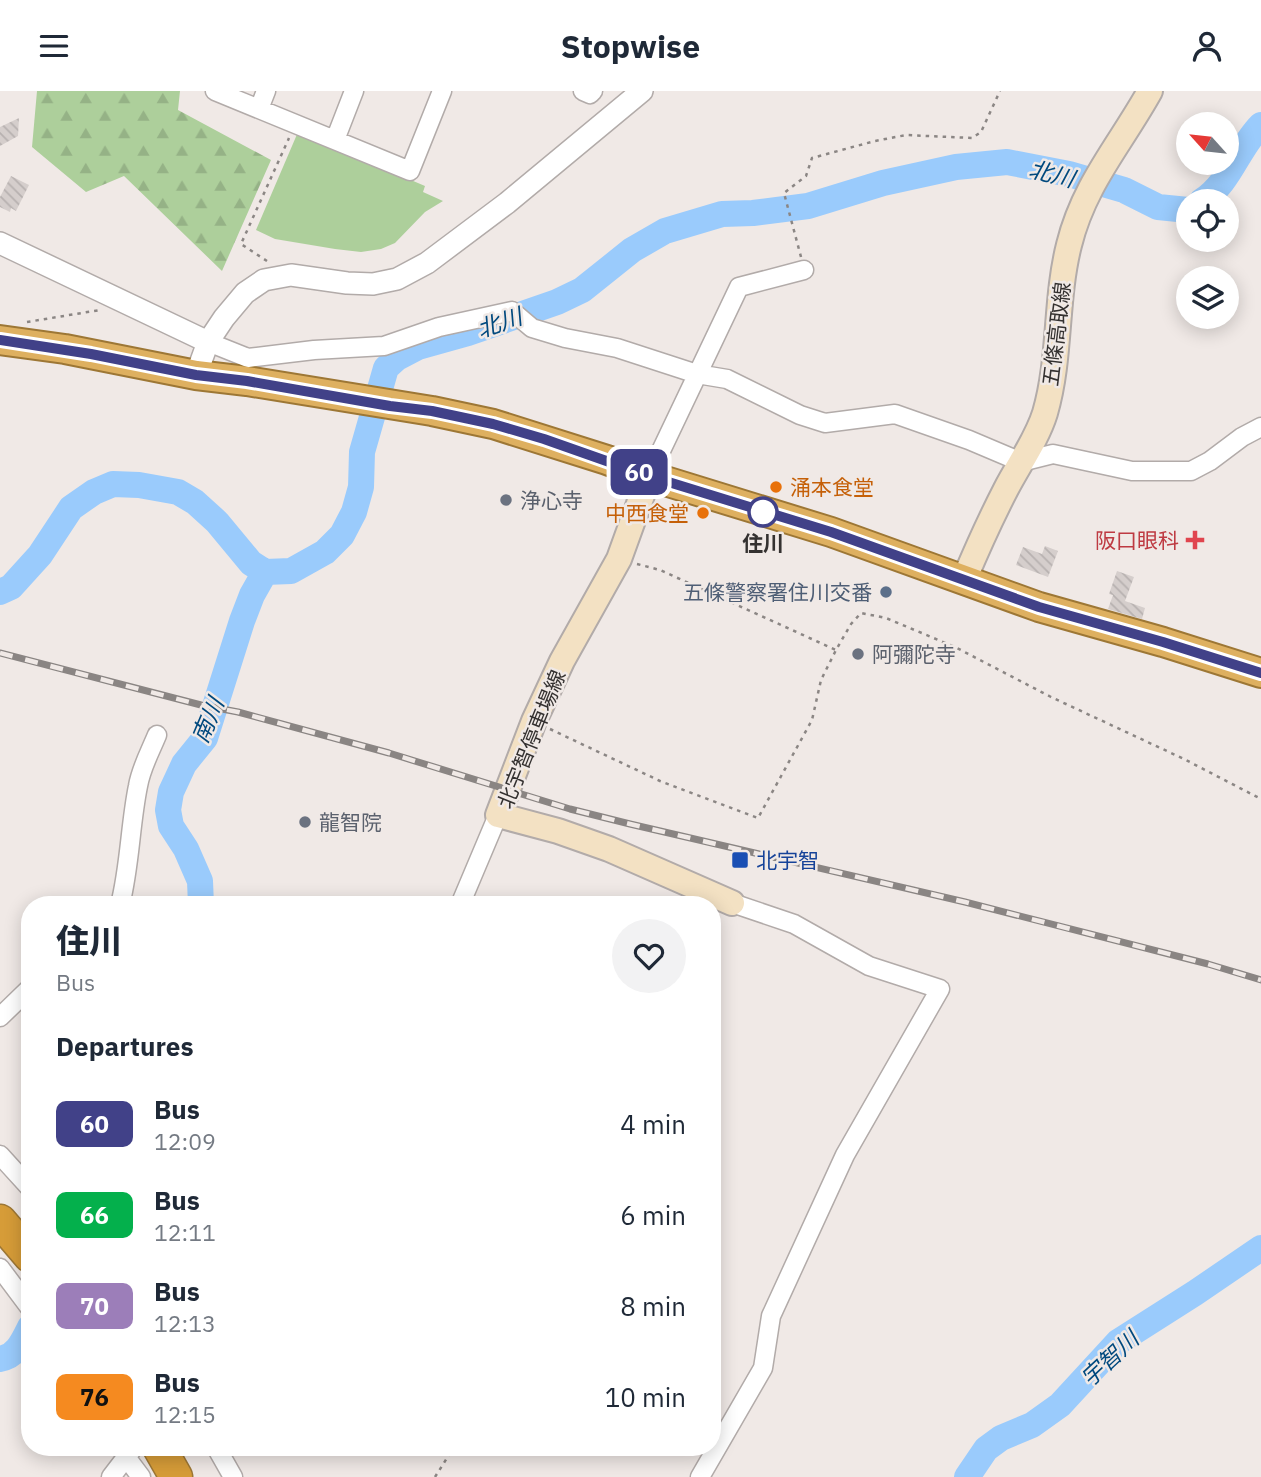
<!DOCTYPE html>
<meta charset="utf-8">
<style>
:root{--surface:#fff;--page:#f2f2f3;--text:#1f2937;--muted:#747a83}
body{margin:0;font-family:"IBM Plex Sans","Noto Sans JP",sans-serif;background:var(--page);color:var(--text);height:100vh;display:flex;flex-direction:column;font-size:26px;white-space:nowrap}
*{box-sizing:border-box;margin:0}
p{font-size:23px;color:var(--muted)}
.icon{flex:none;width:38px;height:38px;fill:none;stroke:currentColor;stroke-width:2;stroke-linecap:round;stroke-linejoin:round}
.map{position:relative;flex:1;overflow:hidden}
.drawer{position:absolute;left:21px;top:805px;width:700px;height:560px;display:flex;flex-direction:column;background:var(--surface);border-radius:28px;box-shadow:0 4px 18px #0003}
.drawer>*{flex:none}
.badge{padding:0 14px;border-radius:10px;font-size:24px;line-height:46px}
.needle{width:46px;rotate:297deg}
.buttons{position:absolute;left:1176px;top:21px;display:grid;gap:14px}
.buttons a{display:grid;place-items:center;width:63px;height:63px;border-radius:50%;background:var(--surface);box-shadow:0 4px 18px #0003;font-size:35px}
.map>.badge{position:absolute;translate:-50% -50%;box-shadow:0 0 0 4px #fff}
h2{padding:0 35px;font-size:26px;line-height:63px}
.round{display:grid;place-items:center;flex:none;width:74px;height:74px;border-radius:37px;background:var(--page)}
.overview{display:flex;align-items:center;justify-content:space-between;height:119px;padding:0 35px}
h1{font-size:33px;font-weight:800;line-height:52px}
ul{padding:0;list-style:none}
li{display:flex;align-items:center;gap:21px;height:91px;padding:0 35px}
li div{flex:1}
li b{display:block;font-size:26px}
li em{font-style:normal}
li .badge{min-width:77px;font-weight:700;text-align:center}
header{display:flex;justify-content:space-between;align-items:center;height:91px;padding:0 35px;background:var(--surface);font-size:32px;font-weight:800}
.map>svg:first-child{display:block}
.green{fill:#adcf9b}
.forest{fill:url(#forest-firs)}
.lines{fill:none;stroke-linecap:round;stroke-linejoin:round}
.river{stroke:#9acbfc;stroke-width:26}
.building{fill:url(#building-back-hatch)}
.minor-casing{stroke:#b2aba9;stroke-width:21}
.tertiary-casing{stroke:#b2aba9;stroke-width:24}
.secondary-casing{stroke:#b2aba9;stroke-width:28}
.trunk-casing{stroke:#9d7735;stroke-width:32}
.motorway-casing{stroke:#9d7735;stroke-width:35}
.path{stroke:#8b8684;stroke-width:2.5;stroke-dasharray:3.5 5;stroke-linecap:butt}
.minor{stroke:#fff;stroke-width:18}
.tertiary{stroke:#fff;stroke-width:21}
.secondary{stroke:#f3e1c3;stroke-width:24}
.trunk{stroke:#deb060;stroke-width:28}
.motorway{stroke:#d69c38;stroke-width:32}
.rail-casing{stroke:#8a8583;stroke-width:7}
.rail{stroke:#f0e9e6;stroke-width:4.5;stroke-dasharray:13;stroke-linecap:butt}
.line-casing{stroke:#fff;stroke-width:16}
.line{stroke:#414188;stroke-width:10}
.food-dot{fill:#e8710a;stroke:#f0e9e6;stroke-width:2.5}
.worship-dot{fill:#6b7280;stroke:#f0e9e6;stroke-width:2.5}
.stop-dot{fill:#fff;stroke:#414188;stroke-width:3.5}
.health-dot{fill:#e0444e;stroke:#f0e9e6;stroke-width:2.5}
.service-dot{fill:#5c6f8a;stroke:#f0e9e6;stroke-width:2.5}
.transit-dot{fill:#1a4fb4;stroke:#f0e9e6;stroke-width:2.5}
.labels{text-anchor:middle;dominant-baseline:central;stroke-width:5;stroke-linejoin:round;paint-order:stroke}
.street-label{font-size:21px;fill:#343130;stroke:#f0e9e6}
.food-label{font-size:21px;fill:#c56008;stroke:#f0e9e6;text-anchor:start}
.worship-label{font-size:21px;fill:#5b616d;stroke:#f0e9e6;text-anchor:start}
.health-label{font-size:21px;fill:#be3a42;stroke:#f0e9e6;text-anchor:end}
.stop-label{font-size:21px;font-weight:bold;fill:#343130;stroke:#f0e9e6}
.service-label{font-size:21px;fill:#4e5e75;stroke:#f0e9e6;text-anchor:end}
.transit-label{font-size:21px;fill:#164399;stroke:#f0e9e6;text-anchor:start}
.water-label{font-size:23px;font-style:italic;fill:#00497e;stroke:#f0e9e6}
</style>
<header><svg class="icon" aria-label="menu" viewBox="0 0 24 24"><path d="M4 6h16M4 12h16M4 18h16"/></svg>Stopwise<svg class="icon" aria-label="person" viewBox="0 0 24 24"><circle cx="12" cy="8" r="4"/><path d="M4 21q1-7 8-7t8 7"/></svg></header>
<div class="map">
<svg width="1261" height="1386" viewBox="0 0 1261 1386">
<defs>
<pattern id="forest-firs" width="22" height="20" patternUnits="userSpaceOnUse" patternTransform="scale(1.75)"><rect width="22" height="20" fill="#adcf9b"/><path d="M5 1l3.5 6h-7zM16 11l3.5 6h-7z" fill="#95b286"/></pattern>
<pattern id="building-back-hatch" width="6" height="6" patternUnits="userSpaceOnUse" patternTransform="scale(1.75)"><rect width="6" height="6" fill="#d5cecc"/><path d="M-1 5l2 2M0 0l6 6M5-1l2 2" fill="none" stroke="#b7b1b0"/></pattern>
</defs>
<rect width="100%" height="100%" fill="#f0e9e6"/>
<path class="green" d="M298,41L425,95L423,101L443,110L425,121L395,152L381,158L361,161L335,158L275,148L256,139Z"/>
<path class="forest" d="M37,0H180L178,19L271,69L222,180L124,85L86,101L32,56Z"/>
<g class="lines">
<path class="river" d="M1202,110C1230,92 1238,57 1261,34
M0,501L11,496L40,464L71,417L94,401L113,393L139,394L178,401L195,411L217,431L251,472L265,481L291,480L325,461L342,444L354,421L361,396L362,361L386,277L397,267L418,256L468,242L557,211L582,199L632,159L665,140L722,123L753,122L808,115L883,92L956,76L1007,71L1069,83L1124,99L1158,116L1188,119
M201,814L200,790L186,758L171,735L168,719L171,701L184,673L205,647L242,530L252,504L265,481
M0,1268C17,1265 23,1250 30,1236
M967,1386L986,1358L1001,1347L1032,1334L1060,1314L1118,1251L1195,1202L1261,1157"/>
</g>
<path class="building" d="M19,27L18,45L0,55V36Z
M11,85L29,94L16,120L11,117L10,121L0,116V106Z
M1045,455L1058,460L1048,486L1016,474L1023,456L1042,463Z
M1117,480L1134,486L1125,510L1145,517L1142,528L1108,518L1113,504L1109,503Z"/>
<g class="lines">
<g class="minor-casing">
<path id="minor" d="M215,0L410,80L442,0
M583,0L590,3L593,0
M259,18L266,0
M335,49L354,0
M208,251L248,267L314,259L384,255L439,236L512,220L532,237L565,247L617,257L697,283L727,288L800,324L825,332L895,323L969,349L1021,371L1053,363L1132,380H1191L1210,370L1242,346L1261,336
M649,385L739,196L804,179
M120,814C130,775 130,734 138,695C141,677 150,661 157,644
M460,814L498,724
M0,926L30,897
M0,1064L30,1097
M0,1177L30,1217
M216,1356L233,1386
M122,1357L126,1366L141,1386
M111,1386L134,1356
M700,1386L763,1277L771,1225L845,1064L940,898L869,875L794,833L732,812"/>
</g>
<g class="tertiary-casing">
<path id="tertiary" d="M0,152L208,251
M196,284L208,251L224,227L245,202L264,189L291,184L347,192L373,193L397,188L427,172L507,112L642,0"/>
</g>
<g class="secondary-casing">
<path id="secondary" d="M649,385L619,468L562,570L534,630L498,724L558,740L609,758L732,812
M964,489C977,458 991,427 1006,398C1019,373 1037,348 1045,322C1061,267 1055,209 1069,154C1084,93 1120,54 1150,0"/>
</g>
<g class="trunk-casing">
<path id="trunk" d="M0,249L65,258L196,284L247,290L432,320L493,333L607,369L649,385L831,441L1039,516L1163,551L1261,582"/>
</g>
<g class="motorway-casing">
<path id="motorway" d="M0,1130L30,1165
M159,1356L176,1386"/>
</g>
<path class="path" d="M801,166L784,102L806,85L812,67L875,50L906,44L972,47L981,41L1000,0
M267,170L241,153L289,47
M27,231L100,219
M637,473L660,479L836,559
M550,638L660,690L758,727L812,629L821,589L836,559L851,533L861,522L886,527L955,556L1051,606L1184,668L1261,708
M435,1386L454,1356"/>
<use href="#minor" class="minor"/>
<use href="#tertiary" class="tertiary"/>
<use href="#secondary" class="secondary"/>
<use href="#trunk" class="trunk"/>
<use href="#motorway" class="motorway"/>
<g class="rail-casing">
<path id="rail" d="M0,562L201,614L238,621L389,662L570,718L630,733L965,811L1208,873L1261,889"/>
</g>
<use href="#rail" class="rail"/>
</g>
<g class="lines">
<g class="line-casing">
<path id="line" d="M0,249L91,263L196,284L247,290L390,315L432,320L493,333L544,348L649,385L831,441L1039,516L1163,551L1261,582"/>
</g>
<use href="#line" class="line"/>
</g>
<g class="food-dot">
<circle cx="776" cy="396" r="7"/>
<circle cx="703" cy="422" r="7"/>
</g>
<g class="worship-dot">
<circle cx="506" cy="409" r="7"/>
<circle cx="858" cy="563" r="7"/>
<circle cx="305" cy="731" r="7"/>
</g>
<circle class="stop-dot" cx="763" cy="421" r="14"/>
<path class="health-dot" d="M1191.5 438.5h7v7h7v7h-7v7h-7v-7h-7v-7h7z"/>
<circle class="service-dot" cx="886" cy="501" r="7"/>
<rect class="transit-dot" x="731" y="760" width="18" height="18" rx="3.5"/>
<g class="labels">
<g class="street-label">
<text transform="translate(1056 243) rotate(-83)">五條高取線</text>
<text transform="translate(531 648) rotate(-68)">北宇智停車場線</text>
</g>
<g class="food-label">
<text x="790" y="396">涌本食堂</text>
<text x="689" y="422" text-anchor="end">中西食堂</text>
</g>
<g class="worship-label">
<text x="520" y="409">浄心寺</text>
<text x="872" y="563">阿彌陀寺</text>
<text x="319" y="731">龍智院</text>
</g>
<g class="health-label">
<text x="1179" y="449">阪口眼科</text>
</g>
<g class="stop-label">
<text x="763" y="452">住川</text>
</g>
<g class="service-label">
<text x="872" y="501">五條警察署住川交番</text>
</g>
<g class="transit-label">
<text x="756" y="769">北宇智</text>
</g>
<g class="water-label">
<text transform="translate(1052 82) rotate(14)">北川</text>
<text transform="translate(499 231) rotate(-19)">北川</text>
<text transform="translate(207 629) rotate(-67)">南川</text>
<text transform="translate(1109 1267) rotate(-43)">宇智川</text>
</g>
</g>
</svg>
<div class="buttons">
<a><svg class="needle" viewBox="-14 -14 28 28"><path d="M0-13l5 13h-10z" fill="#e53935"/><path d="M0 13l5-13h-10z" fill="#747a83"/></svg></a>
<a><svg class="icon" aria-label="locate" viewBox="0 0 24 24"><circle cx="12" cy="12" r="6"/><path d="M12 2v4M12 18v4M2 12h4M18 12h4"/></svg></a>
<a><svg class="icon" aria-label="layers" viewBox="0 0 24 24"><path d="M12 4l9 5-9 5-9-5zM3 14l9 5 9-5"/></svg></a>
</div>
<b class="badge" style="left:639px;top:381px;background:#414188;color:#fff">60</b>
<section class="drawer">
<div class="overview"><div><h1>住川</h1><p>Bus</p></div><a class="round"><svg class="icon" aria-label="heart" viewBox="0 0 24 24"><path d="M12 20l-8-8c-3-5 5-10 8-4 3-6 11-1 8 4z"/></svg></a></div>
<h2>Departures</h2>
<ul>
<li><span class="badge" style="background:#414188;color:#fff">60</span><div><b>Bus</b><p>12:09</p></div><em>4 min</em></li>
<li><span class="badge" style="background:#04b04c;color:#fff">66</span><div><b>Bus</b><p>12:11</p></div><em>6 min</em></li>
<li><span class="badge" style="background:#9c7eb9;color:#fff">70</span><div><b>Bus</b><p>12:13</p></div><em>8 min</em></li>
<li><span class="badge" style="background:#f58a20;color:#111">76</span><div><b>Bus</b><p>12:15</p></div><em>10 min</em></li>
</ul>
</section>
</div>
